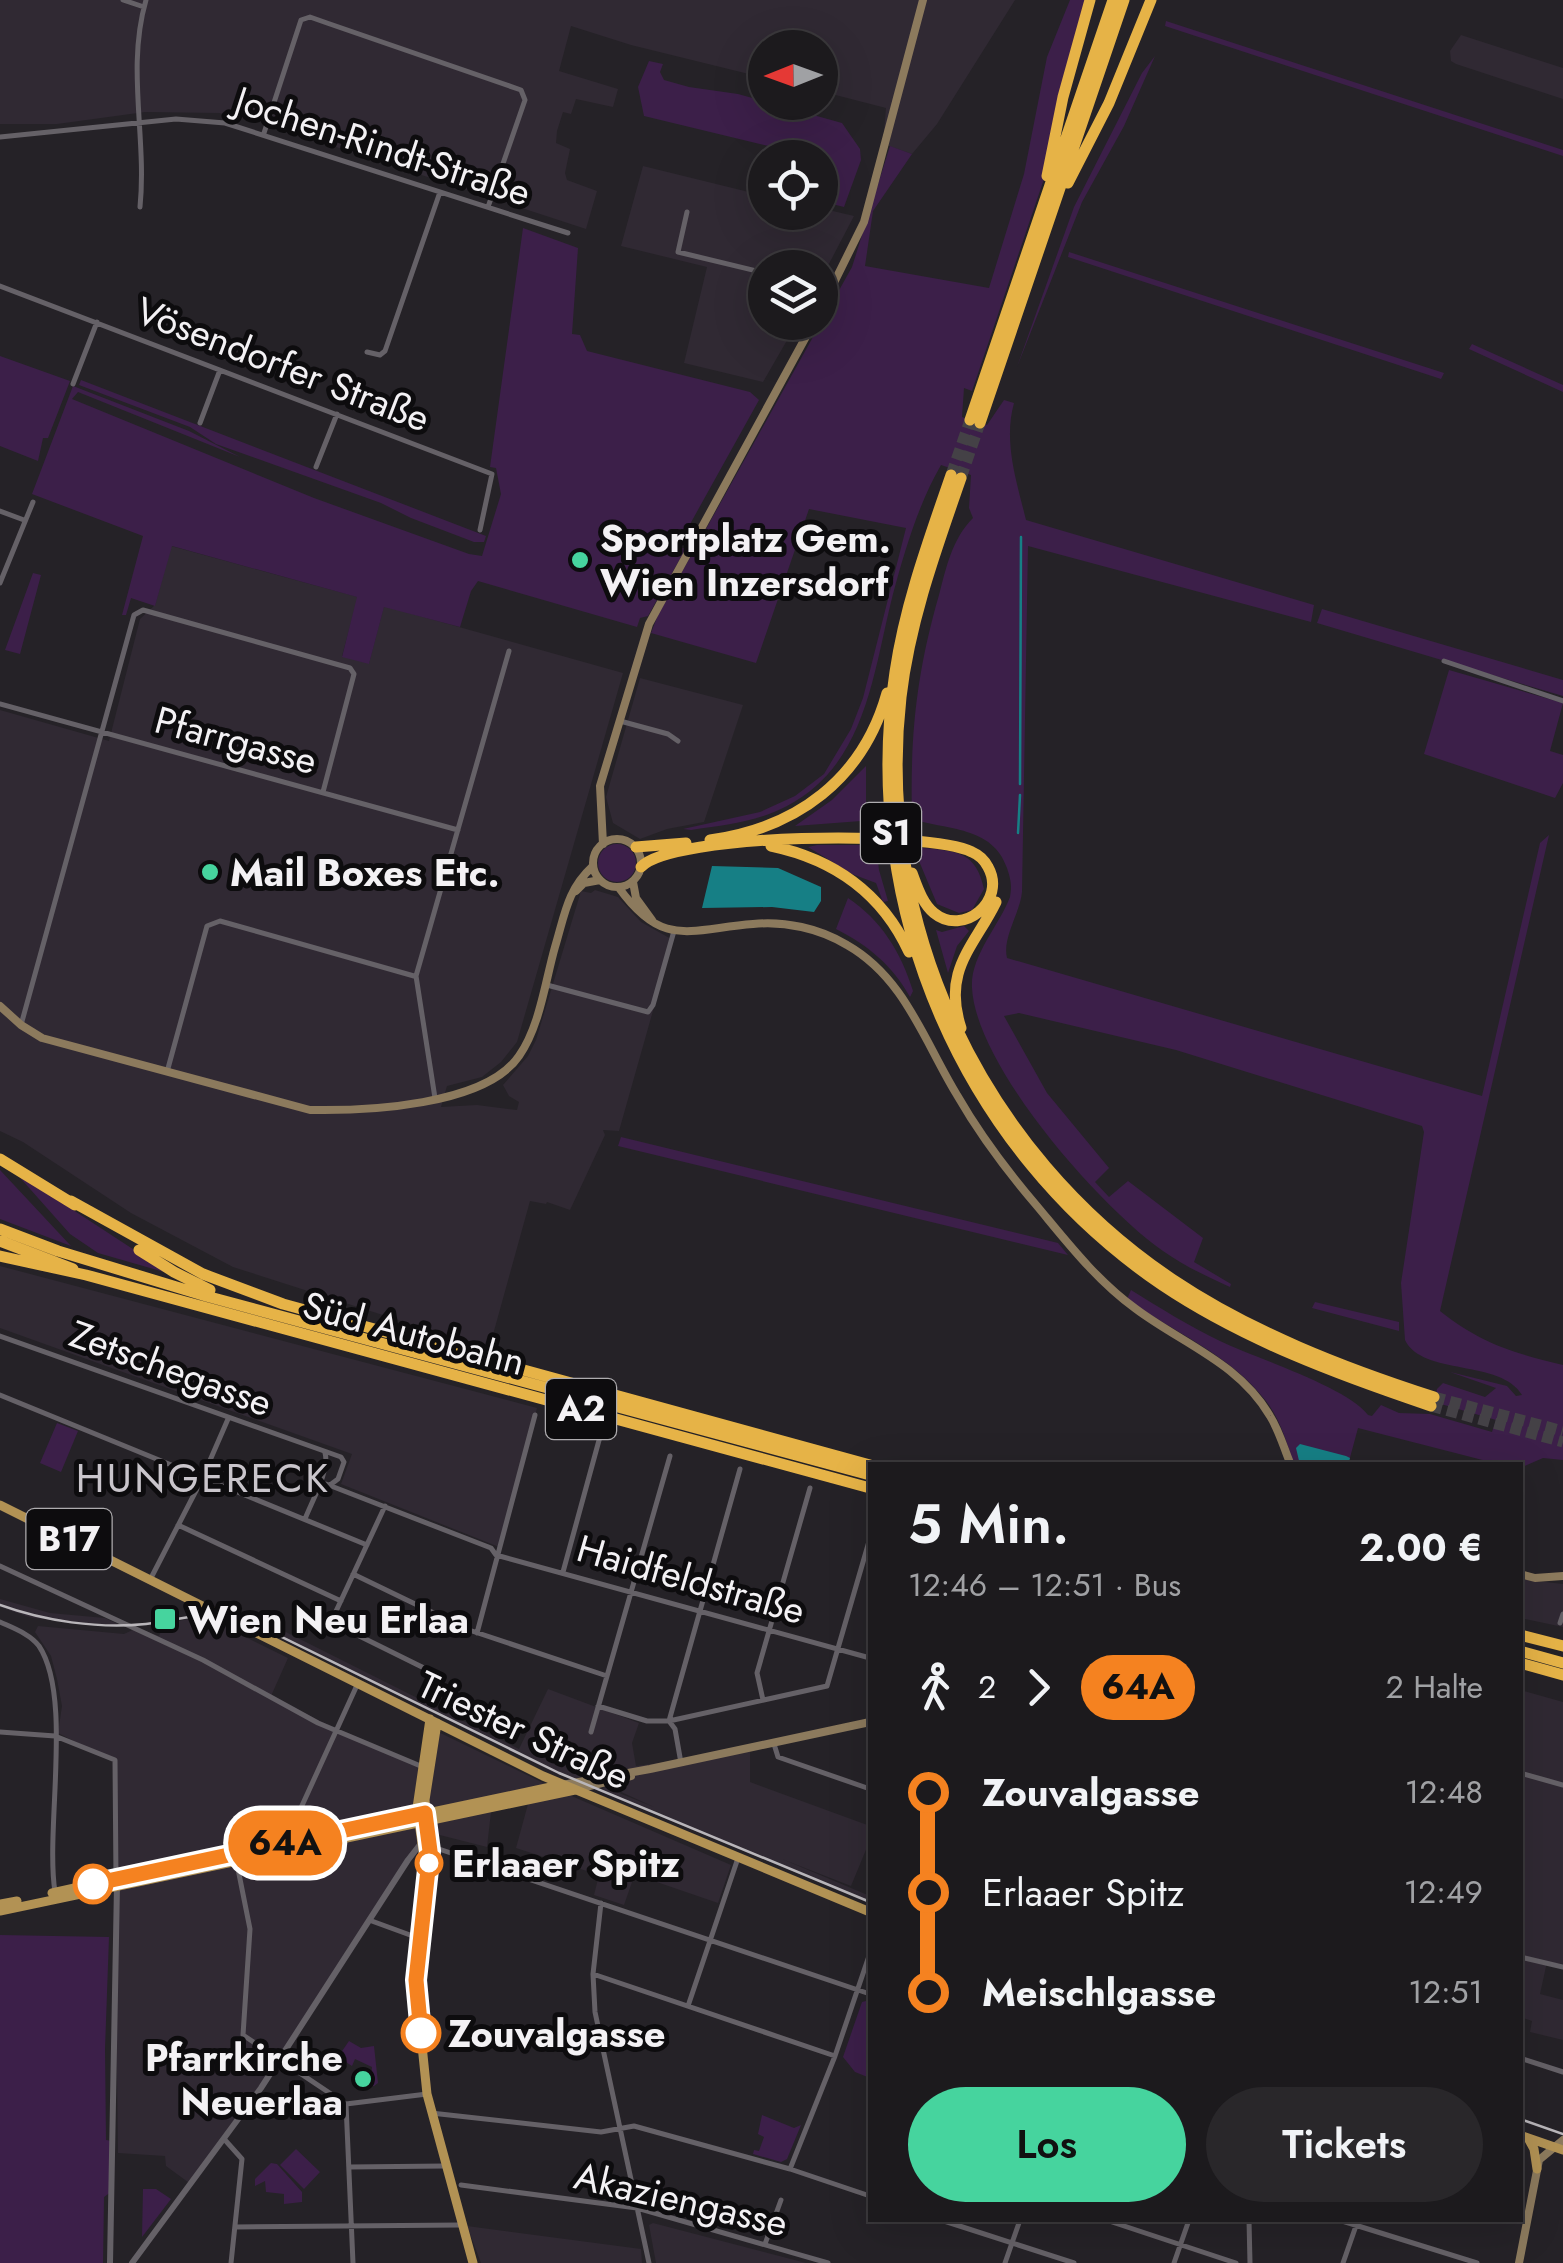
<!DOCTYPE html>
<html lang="de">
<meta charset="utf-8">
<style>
:root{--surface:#1c1a1d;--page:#29272a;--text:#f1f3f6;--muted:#a0a1a4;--line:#3a383b;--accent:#46d49e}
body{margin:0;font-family:Jost,sans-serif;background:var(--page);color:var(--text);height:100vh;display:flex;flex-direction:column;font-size:38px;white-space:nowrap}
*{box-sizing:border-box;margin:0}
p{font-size:32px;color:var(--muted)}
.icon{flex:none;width:55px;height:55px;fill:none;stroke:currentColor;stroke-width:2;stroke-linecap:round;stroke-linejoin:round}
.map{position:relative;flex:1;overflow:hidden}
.panel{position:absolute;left:868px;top:1462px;width:655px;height:760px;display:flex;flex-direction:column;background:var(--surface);border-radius:0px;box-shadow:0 10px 40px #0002,0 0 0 2px var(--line)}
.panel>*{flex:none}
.badge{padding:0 20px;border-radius:32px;font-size:35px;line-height:65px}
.needle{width:65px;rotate:269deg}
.controls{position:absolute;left:748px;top:30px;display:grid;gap:20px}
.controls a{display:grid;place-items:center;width:90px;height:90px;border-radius:50%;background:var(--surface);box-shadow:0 10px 40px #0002,0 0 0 2px var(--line);font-size:50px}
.map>.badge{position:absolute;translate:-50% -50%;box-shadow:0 0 0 5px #fff}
.legs{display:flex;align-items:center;gap:15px;height:110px;padding:0 40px;font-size:32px}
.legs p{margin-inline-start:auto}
.headline{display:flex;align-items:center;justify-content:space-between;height:170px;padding:0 40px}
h1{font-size:55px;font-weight:600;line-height:75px}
.action{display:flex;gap:20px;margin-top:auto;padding:20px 40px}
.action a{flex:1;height:115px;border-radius:60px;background:var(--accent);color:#111;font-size:40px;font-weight:600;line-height:115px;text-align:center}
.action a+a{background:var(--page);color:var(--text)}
ul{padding:0 40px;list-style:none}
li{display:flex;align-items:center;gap:35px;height:100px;font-size:38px}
li i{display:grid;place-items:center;width:15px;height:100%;margin:0 12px;background:currentColor}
li i::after{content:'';width:25px;height:25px;margin:-12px;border:8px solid;border-radius:50%;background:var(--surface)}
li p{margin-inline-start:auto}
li:first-child i{background:linear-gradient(#0000 50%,currentColor 0)}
li:last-child i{background:linear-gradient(currentColor 50%,#0000 0)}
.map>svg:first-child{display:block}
.built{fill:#302933}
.green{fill:#3c1f49}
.water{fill:#167f85}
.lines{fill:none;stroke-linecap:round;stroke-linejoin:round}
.stream{stroke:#167f85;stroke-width:2.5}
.motorway-tunnel{stroke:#444146;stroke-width:11;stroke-dasharray:11 5.5;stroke-linecap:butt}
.minor{stroke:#656167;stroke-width:5}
.tertiary{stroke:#656167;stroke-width:6}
.secondary{stroke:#8c7a5d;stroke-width:8}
.primary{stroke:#b29254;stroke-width:9}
.motorway{stroke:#e6b347;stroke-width:11}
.tram{stroke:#b9b6ba;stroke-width:2.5}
.line-1-casing{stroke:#fff;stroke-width:22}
.line-1{stroke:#f58220;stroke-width:15}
.poi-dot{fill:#46d49e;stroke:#0d0c0e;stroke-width:4}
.stop-1-dot{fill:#fff;stroke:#f58220;stroke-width:5}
.labels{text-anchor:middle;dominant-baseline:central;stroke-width:10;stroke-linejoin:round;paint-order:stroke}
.shield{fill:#0d0c0e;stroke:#aeacaf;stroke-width:2.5}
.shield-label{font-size:35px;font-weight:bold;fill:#f3f1f4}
.street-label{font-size:38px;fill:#f3f1f4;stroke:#0d0c0e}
.poi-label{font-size:38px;font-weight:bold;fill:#f3f1f4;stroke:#0d0c0e;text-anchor:start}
.stop-label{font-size:38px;font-weight:bold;fill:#f3f1f4;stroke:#0d0c0e;text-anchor:start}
.neighbourhood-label{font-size:40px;letter-spacing:2.5px;fill:#c9c5cb;stroke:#0d0c0e}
</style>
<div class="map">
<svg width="1563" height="2263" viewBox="0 0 1563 2263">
<rect width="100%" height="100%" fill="#252227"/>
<path class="built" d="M0,0H1015L937,124L912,154L883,144L886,108L820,91V48H765V78L631,45L571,26L559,71L618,89L613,107L576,99L571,114L563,112L557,131L556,143L570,149L565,173L567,180L597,191L586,229L254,120L219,113L145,112L57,124H0Z
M1461,35L1563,68V99L1456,64L1451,61L1450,51Z
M643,166L765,196V212H820V208L854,216L820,281V268H765V322L797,323L763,382L684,363L707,267L621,246Z
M171,546L358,597L342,656L369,663L384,606L623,673L517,1042L501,1062L482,1077L447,1086L441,1107L477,1105L517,1110L519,1102L509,1096L503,1085L528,1056L536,1040L581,891L591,893L595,890L618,897L641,922L673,940L619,1131L603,1130L605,1135L570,1210L547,1202L546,1204L530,1201L489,1349L233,1267L131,1213L23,1142L0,1131V710L109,741L140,619L155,605Z
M640,678L743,705L704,822L667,829L640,839L613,823L606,797Z
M0,1266L537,1408L499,1547L341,1484L352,1454L0,1328Z
M1520,1579L1563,1584V1627L1520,1618Z
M0,1599L50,1613L105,1618L122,1626L32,1618L0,1607Z
M223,1609L250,1614L519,1749L548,1689L639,1723L632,1743L636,1766L750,1751V1782L870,1826V1840L851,1886L782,1859L870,1896V1903L601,1792L604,1787L654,1807L619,1791L582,1777L570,1779L553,1772Z
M203,1616L288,1658L271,1696L336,1729L422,1767L430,1728L560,1791L731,1865L718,1903L648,1879L651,1869L638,1865L624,1905L594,1895L599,1875L516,1848L528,1804L491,1812L487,1847L420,1830L422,1842L280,2060L192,2185L166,2166L165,2156L118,2153L113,1761L58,1733L62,1706L57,1679L51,1656L35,1632L38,1626L124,1634L137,1628L159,1636L164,1624Z
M1520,1690L1563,1702V1964L1547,1962L1540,1994L1563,2000V2040L1530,2032L1532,2021L1520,2017Z
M653,2223L806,2263H656L649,2225Z
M467,2226L641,2249L642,2263H481Z"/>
<path class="green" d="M1070,0H1086L1044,179L972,391L964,388L962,417L987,425L1004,400L1014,403C1003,442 1017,483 1026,520L1314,605L1311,622L1028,546L1022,892C1020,913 1002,938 1007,958L1482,1096L1540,843L1549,835L1440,1311C1480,1343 1513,1353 1563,1365V1460L1543,1458L1520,1468V1465H1502L1358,1428L1348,1465H1294C1287,1443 1280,1419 1266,1401C1231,1355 1173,1332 1127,1299L1131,1290C1160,1308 1189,1326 1220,1341C1255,1358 1347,1387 1368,1415L1372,1416L1381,1405L1399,1413L1430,1414L1492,1432L1496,1420L1434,1402L1437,1389L1443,1383L1485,1397L1496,1388L1450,1372L1507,1386L1516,1396L1522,1395C1501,1359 1422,1376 1405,1340L1401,1283L1424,1132L1422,1126L1176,1050L1019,1013L1004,1016L1047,1093L1109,1168L1095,1182L1109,1197L1128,1181L1203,1238L1194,1262L1231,1284L1230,1287C1206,1276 1186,1267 1163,1251C1099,1206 976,1066 972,988C970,956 999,926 1010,897C1012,886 1011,880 1007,868C993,826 946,830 912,819C910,736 916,675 939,595C946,568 952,539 973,518L969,508L971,475L941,465C918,505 905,550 893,594C873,672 867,764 787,806C757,822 724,825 691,830L683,829L760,812L795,796L824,774L851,729L863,698L906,528L809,509L756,663L651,633L658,615L852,267L890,146L912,154L873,211L865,266L989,288L1024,174L1047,57Z
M1166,21L1563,150V156L1165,26Z
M1155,56L1124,126L1082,202L1017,367L1074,207L1142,73Z
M649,61L663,64L660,72L664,80L689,87L738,94L842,123L860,149L861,160L844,207L820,201V158L783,157L785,150L644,116L638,87Z
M523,228L578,248L572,334L580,335L587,351L750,392L759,400L679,544L680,548H686L648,616L640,618L637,627L478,581L471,591L460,627L384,607L369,664L342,657L357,597L172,546L155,606L131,598L126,615H122L143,536L32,494L73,386L189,431L240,457L78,392L72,399L314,498L469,554L482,556L501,494L496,468L490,467Z
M1069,252L1444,373L1441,379L1068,257Z
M1472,344L1563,385V392L1469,349Z
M0,356L70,381L48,438H43L38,461L0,446Z
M81,380L486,536L484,542H474L411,518L381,503L216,444L190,427L79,385Z
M33,573L41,575L20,654L5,650Z
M1322,609L1563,680V696L1317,623Z
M1449,670L1563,703L1550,751L1563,755V783L1555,798L1424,754Z
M866,766V814L861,821L795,826L832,800Z
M598 863a19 19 0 1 1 38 0a19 19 0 1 1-38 0Z
M817,845H876L879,870L888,901L883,902L876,883L852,874L808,847Z
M922,848C958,851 976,852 984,889L972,910L959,913L937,904L919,861Z
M848,898C881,920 901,952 913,991L910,997C892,965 869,946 836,929Z
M964,926L969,931L957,946L948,973L936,930L942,932Z
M621,1137L1058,1243L1068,1255L618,1146Z
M0,1170L71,1246L0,1219Z
M15,1172L171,1274L98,1253L70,1234Z
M1315,1302L1399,1322V1331L1312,1308Z
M57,1423L78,1431L61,1472L40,1463Z
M0,1935L109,1937L105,2049L106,2140L112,2141L111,2192L104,2197L103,2263H0Z
M870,2000V2078L855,2072L843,2057L862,2002Z
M349,2041L361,2048L374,2046L378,2083L374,2086H370L372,2067L355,2059L352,2066L338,2057Z
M762,2115L794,2128L801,2125L787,2159L781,2162L753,2154L754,2150L759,2151L764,2137L758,2134Z
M296,2149L320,2172L304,2189L280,2165Z
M271,2163L277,2164L302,2192V2202L284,2204V2194L266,2192L265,2181L255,2186V2179Z
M143,2189H156L171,2199L142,2237Z"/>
<path class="water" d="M712,866L778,868L821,887V901L814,912L772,907L702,908Z
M1300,1444L1346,1456L1350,1458L1348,1465H1300L1296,1448Z"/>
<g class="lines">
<path class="stream" d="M1020,784L1021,537
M1018,833L1020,795"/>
<path class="motorway-tunnel" d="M951,475L970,420
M961,478L980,423
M1434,1397L1563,1431
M1431,1406L1563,1442"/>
<path class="minor" d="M123,0L144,7
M264,133L301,20L310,17L327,23L521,90L525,100L488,207
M0,137L176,119L225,123L568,233
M140,207C147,137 126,69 146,0
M687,212L678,252L765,273
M0,286L492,474L480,530
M820,287L830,292
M367,352L380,355L385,351L440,192
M73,384L97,322
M200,423L220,370
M316,467L337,414
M0,511L24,520
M0,583L33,502
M1444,661L1563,701
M0,704L458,830
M620,721L668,734L678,741
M547,985L648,1012L653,1005L674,931
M21,1025L134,615L143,610L350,668L354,674L323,792
M167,1072L207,926L220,921L414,976
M435,1098L416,976L509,651
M0,1336L341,1457L344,1462L338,1479L330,1485
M0,1395L367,1545
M326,1484L491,1548L496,1555L870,1658
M385,1506L331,1622L422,1667
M305,1519C312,1501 330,1469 325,1453
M178,1525L341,1601
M0,1566L203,1660L318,1723L423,1767
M563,1572L601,1433
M353,1574L469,1630L607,1676
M151,1578L201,1481L228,1419
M0,1622C13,1628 30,1634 39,1646C73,1697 45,1829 55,1892
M1560,1623L1563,1614
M477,1633L535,1415
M763,1700L757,1673L810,1488
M598,1706L647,1721H669L827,1686L870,1538
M0,1732L55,1736L115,1760L116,1879
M591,1732L670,1456
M774,1744L778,1757L870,1789
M681,1763L675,1729L669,1721L740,1469
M1520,1773L1563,1785
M290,1840L289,1834L358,1683
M430,1846L870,1994
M235,1854L250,1929L243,2035L346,2104L427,2094
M601,1903L593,1974L595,2012L649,2263
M369,1920L421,1939
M1520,1957L1563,1967
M593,1974L835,2056
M688,2006L738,1858
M1520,2058L1563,2072
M346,2104L353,2263
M431,2113L601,2132L634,2126L790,2169L870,2196
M225,2140L242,2159L231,2263
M349,2167L445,2166
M790,2169L835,2056L870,1953
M461,2185L637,2208L828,2263
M941,2220L1074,2263
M1106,2220L1236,2263
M1249,2220L1250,2263
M1339,2220L1477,2263
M235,2227L460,2225
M765,2244L781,2200
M1005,2263L1020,2220
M1174,2263L1189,2220
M1343,2263L1358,2220"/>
<path class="tertiary" d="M110,2263L117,1885
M132,2263L261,2088L408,1860L422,1842"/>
<path class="secondary" d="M820,311L864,222L923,0
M593 863a24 24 0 1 1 48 0a24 24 0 1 1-48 0Z
M603,844L600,786L649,624L814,322
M633,882L636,898L652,920
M619,888C663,949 689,929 753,924C785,921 819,928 847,945C905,978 924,1041 957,1095C980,1135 1007,1171 1037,1206C1067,1242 1097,1281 1136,1309C1183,1344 1239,1363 1270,1416C1280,1432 1284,1449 1291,1465
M576,891L584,883L600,880
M0,1006L21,1025L42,1038L310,1110C366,1111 485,1106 519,1056C540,1026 545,982 555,947C565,914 567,890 593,866
M1520,1574L1535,1578L1563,1576
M562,1785L650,1769L870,1722
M577,1789L631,1776
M1519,2263L1539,2160L1563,2140"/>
<path class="primary" d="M0,1505L543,1776L870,1912
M437,1723L425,1800L430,1851L416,1987L427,2094L473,2263
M281,1844L560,1785
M425,1865L417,1808L430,1719
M52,1893L124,1877
M0,1904L17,1901
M0,1911L575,1790
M1520,2135L1563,2150
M1528,2138L1534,2149L1537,2169"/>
<path class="motorway" d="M1047,176L1063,97L1090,0
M1068,183L1109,103L1151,0
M970,420L1113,0
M980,423L1124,0
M951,475C929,539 905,604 895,672C859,909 963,1150 1162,1285C1244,1340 1339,1375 1431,1406
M961,478C936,550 910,621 901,697C875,926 982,1151 1172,1279C1251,1332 1344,1368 1434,1397
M710,840C797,828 863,779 887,693
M771,846C833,859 882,893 909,952
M636,847L686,843
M641,867C672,833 928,830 972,852C979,855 985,861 988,867C1007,901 963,937 934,913C922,903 917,886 912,873
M961,1028C942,970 974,947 996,902
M0,1159L75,1205
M71,1201L203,1274L283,1304L870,1465
M0,1229L58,1251L206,1296L870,1475
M0,1241L73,1269
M139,1250L174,1272L210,1290
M0,1256L86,1275L870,1488
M1520,1635L1563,1646
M1520,1651L1563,1663
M1520,1663L1563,1675"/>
<path class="tram" d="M0,1605C44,1621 98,1629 146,1624C181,1620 210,1608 245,1619L559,1773L870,1902
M1520,2119L1563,2134"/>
</g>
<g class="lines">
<g class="line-1-casing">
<path id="line-1" d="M93,1884L425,1813L430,1851L416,1980L421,2033"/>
</g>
<use href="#line-1" class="line-1"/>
</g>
<g class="poi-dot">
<circle cx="580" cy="560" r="10"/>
<circle cx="210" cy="872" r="10"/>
<rect x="153" y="1607" width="24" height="24" rx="5"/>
<circle cx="363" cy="2079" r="10"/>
</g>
<g class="stop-1-dot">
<circle cx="429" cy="1863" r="12"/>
<circle cx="93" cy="1884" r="18"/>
<circle cx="421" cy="2033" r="18"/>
</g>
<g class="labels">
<g class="shield">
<rect x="861" y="803" width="60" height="60" rx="8"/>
<rect x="546" y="1379" width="70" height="60" rx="8"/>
<rect x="26.5" y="1509" width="85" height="60" rx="8"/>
</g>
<g class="shield-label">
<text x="891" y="833">S1</text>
<text x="581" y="1409">A2</text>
<text x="69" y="1539">B17</text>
</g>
<g class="street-label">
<text transform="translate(383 146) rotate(18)">Jochen-Rindt-Straße</text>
<text transform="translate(283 364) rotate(21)">Vösendorfer Straße</text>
<text transform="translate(236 740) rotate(15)">Pfarrgasse</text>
<text transform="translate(414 1333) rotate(15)">Süd Autobahn</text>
<text transform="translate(171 1368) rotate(20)">Zetschegasse</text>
<text transform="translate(691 1579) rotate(16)">Haidfeldstraße</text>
<text transform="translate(524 1730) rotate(25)">Triester Straße</text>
<text transform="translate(681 2199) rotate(13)">Akaziengasse</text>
</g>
<g class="poi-label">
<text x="600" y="538">Sportplatz Gem.<tspan x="600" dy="44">Wien Inzersdorf</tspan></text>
<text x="230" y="872">Mail Boxes Etc.</text>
<text x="188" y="1619">Wien Neu Erlaa</text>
<text x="343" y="2057" text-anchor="end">Pfarrkirche<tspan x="343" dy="44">Neuerlaa</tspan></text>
</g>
<g class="stop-label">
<text x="452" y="1863">Erlaaer Spitz</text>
<text x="448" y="2033">Zouvalgasse</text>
</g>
<g class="neighbourhood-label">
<text x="203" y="1478">HUNGERECK</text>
</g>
</g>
</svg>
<div class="controls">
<a><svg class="needle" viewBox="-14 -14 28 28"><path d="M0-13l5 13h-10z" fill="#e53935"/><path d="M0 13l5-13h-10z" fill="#a0a1a4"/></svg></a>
<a><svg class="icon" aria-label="locate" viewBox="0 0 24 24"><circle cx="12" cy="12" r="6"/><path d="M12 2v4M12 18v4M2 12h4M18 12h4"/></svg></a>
<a><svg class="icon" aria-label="layers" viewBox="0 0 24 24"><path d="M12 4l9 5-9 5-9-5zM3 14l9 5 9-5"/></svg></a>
</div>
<b class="badge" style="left:285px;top:1843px;background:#f58220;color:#111">64A</b>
<section class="panel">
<div class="headline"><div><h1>5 Min.</h1><p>12:46 – 12:51 · Bus</p></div><b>2.00 €</b></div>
<div class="legs"><svg class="icon" aria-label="walk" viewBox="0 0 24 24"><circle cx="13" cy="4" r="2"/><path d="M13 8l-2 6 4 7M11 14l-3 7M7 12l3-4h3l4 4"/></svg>2<svg class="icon" aria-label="forward" viewBox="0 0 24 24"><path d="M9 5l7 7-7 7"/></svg><b class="badge" style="background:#f58220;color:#111">64A</b><p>2 Halte</p></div>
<ul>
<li><i style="color:#f58220"></i><b>Zouvalgasse</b><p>12:48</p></li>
<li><i style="color:#f58220"></i><span>Erlaaer Spitz</span><p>12:49</p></li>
<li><i style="color:#f58220"></i><b>Meischlgasse</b><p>12:51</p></li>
</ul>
<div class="action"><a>Los</a><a>Tickets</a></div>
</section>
</div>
